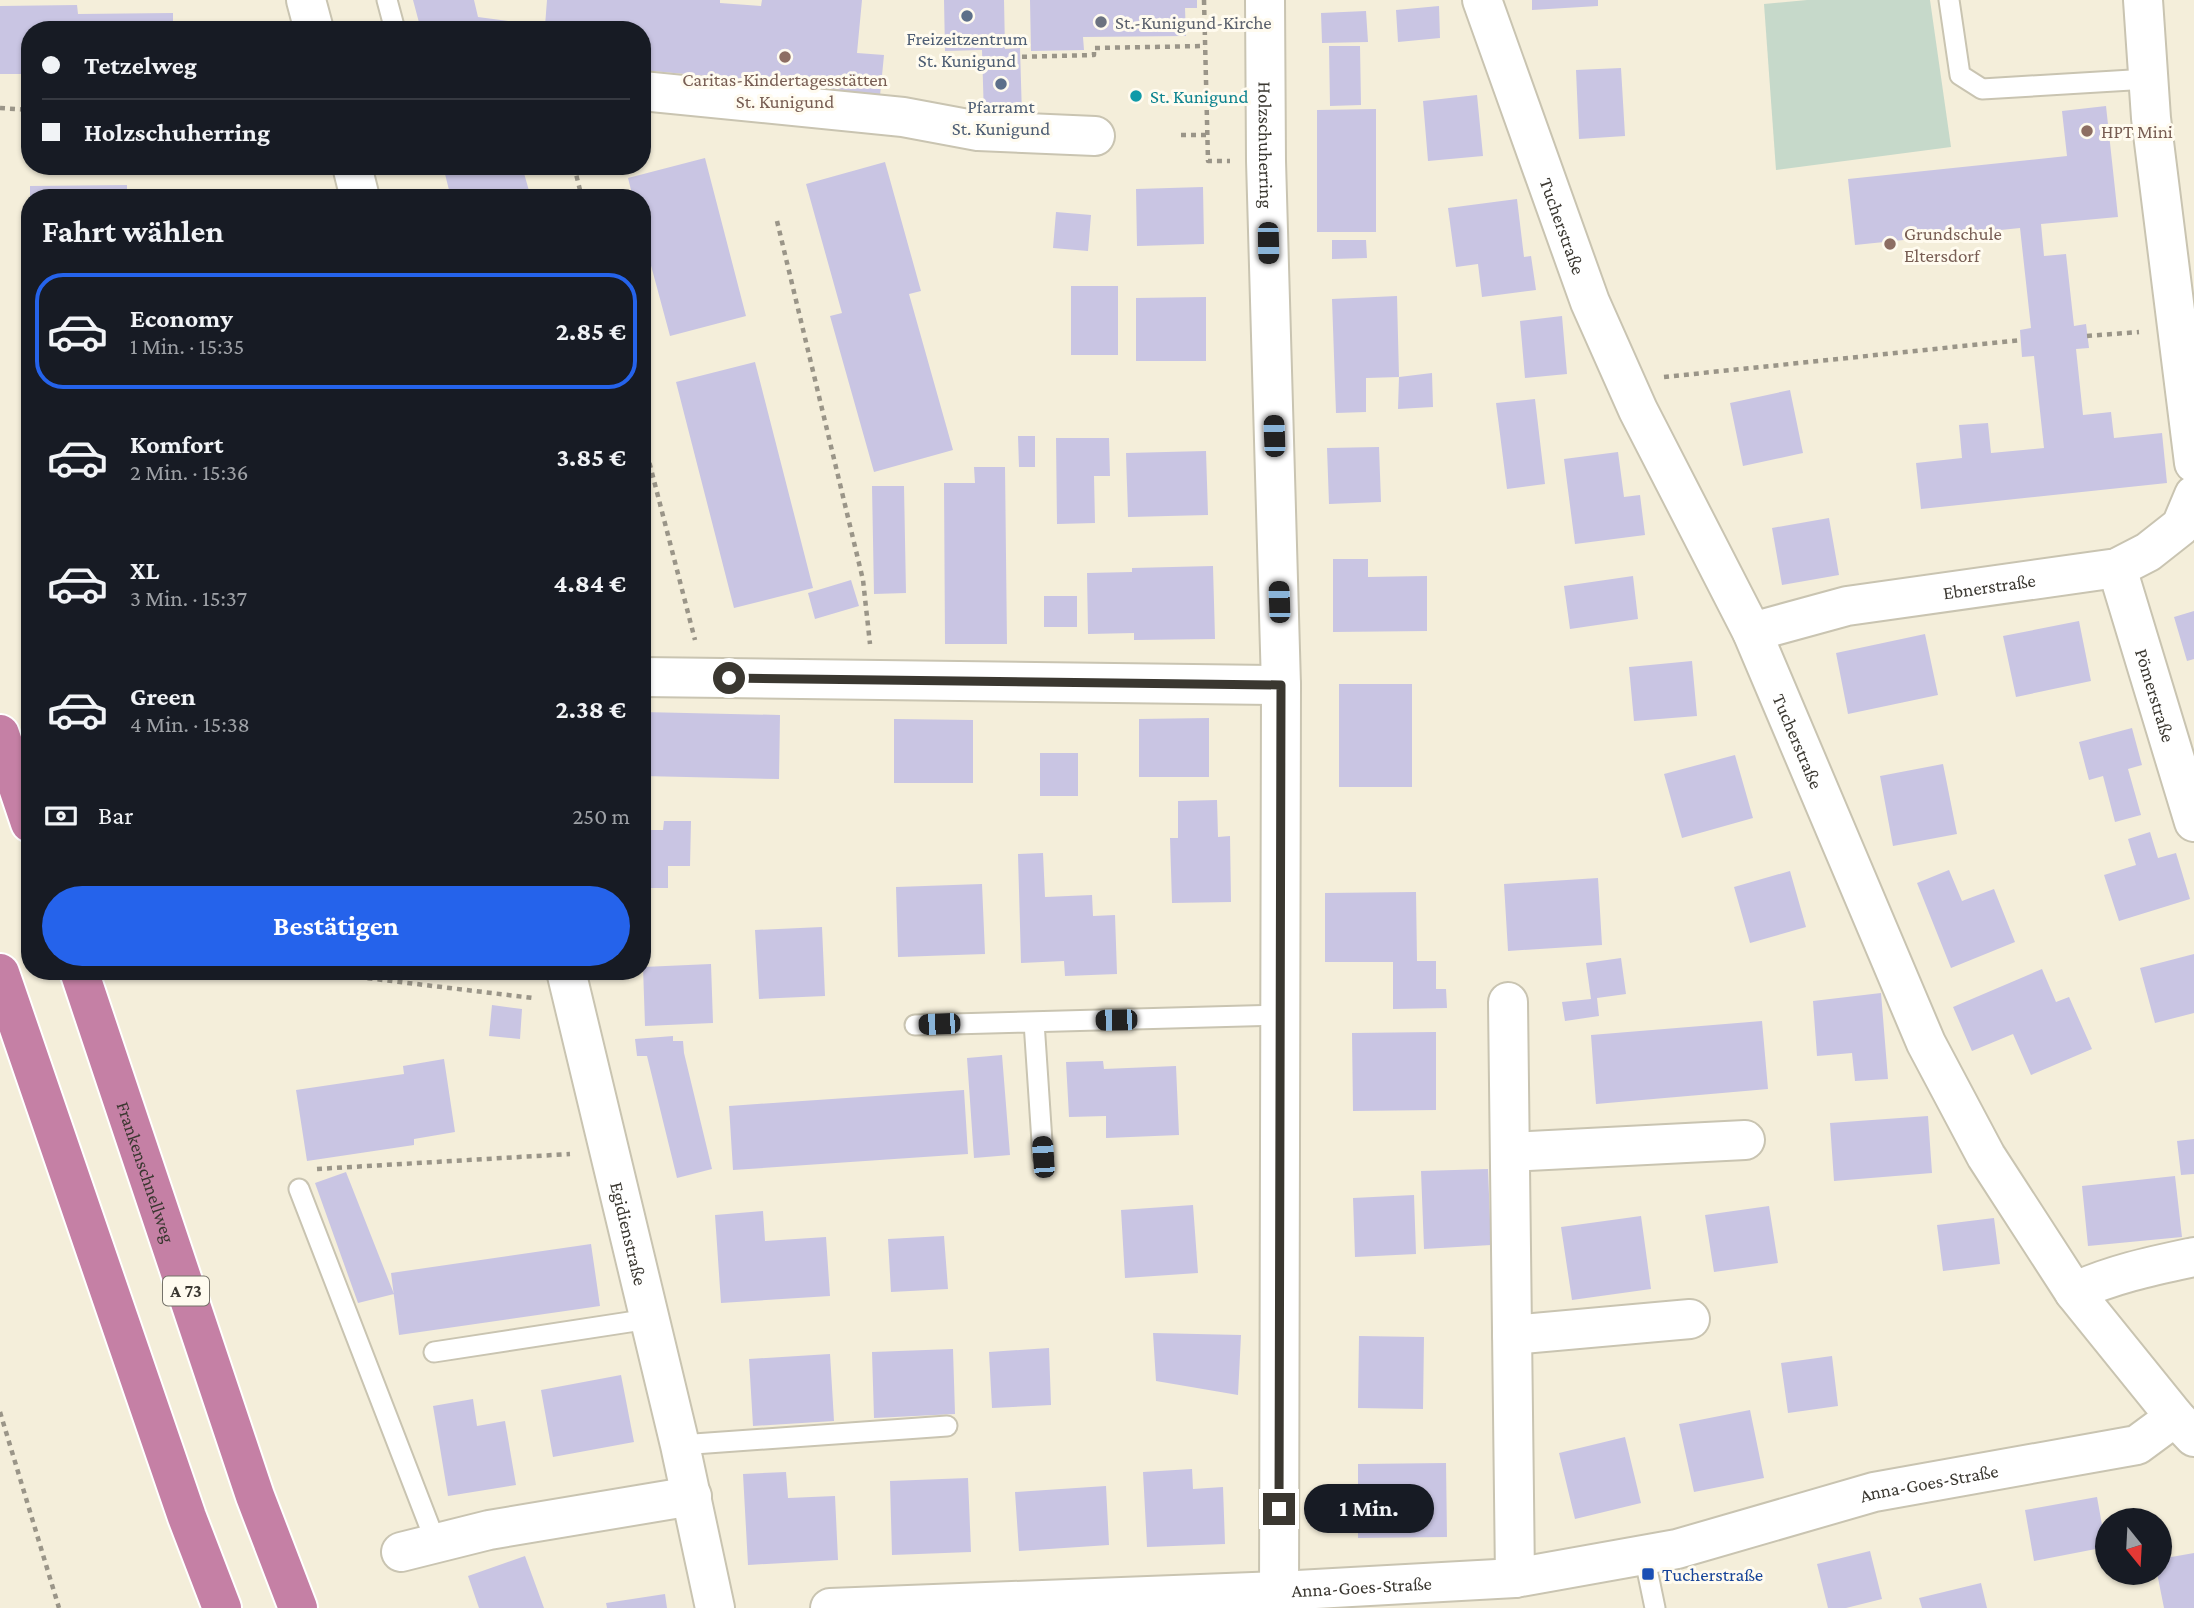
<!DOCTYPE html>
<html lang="de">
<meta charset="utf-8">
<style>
:root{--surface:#171b24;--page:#20242c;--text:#f1f3f6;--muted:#9ea1a6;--line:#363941;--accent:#2563eb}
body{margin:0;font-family:"Crimson Pro",serif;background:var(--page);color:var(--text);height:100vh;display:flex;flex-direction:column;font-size:26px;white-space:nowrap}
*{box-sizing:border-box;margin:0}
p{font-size:23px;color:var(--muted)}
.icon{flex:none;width:38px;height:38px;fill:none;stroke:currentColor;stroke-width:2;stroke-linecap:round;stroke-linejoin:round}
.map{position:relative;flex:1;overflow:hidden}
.details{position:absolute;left:21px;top:189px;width:630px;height:791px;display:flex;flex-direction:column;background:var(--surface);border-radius:28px;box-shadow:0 2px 5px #0004}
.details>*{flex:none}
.top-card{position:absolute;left:21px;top:21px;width:630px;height:154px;border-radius:28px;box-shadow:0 2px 5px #0004;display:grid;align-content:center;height:154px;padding:0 21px;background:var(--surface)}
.needle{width:46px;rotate:162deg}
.tools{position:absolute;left:2095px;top:1508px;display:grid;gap:14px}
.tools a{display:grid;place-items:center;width:77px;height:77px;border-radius:50%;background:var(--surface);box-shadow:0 2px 5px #0004;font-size:35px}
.end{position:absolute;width:32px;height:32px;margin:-16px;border:9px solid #3a3730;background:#fff;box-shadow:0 0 0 4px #fff}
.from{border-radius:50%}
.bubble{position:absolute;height:49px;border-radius:24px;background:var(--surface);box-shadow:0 2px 5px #0004;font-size:23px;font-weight:700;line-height:49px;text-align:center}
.car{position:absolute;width:21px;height:42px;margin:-21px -10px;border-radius:9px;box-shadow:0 0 5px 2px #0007;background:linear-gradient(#222 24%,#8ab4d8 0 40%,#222 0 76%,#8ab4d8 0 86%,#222 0)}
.top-card b{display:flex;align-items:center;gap:24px;height:66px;font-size:26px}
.top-card b+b{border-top:2px solid var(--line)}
.top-card i{width:18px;height:18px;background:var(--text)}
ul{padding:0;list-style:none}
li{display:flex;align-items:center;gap:21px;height:116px;margin:0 14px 10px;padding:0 7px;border:4px solid transparent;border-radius:28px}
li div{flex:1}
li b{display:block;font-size:26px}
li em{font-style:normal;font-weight:700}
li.selected{border-color:var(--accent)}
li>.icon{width:63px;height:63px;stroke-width:1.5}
h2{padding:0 21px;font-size:32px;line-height:84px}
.pay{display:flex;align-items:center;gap:18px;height:77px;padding:0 21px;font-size:26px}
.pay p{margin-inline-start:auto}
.action{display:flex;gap:14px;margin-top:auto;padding:14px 21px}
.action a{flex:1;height:80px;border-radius:42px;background:var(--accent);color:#fff;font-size:28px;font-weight:700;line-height:80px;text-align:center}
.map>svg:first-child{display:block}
.green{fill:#c6d9ca}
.building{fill:#c9c5e3}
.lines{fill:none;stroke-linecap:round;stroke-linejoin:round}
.lane-casing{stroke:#c9c4b1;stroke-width:23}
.street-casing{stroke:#c9c4b1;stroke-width:42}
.highway-casing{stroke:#fff;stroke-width:42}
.path{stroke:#9a9588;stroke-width:4.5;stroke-dasharray:5 5;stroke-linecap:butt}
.lane{stroke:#fff;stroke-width:19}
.street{stroke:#fff;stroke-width:38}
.highway{stroke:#c580a5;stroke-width:38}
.route{stroke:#3a3730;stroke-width:9}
.service-dot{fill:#5c6f8a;stroke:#fffbef;stroke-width:2.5}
.worship-dot{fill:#6b7280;stroke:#fffbef;stroke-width:2.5}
.education-dot{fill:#8d6e63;stroke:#fffbef;stroke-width:2.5}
.culture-dot{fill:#0f9aa8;stroke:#fffbef;stroke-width:2.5}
.transit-dot{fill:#1a4fb4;stroke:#fffbef;stroke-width:2.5}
.labels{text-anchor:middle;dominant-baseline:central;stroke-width:6;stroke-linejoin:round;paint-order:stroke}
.shield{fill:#fffbef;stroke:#757269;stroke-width:2}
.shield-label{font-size:18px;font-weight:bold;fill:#3a3730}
.worship-label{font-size:19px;fill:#5b616d;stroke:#fffbef;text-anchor:start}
.service-label{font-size:19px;fill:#4e5e75;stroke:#fffbef}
.education-label{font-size:19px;fill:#785e54;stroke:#fffbef;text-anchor:start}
.culture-label{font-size:19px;fill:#0d838f;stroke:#fffbef;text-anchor:start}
.street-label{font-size:19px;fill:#3a3730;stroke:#fffbef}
.transit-label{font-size:19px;fill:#164399;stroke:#fffbef;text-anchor:start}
</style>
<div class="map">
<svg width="2194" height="1608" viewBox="0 0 2194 1608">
<rect width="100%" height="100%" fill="#f4eeda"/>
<!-- green -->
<path class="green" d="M1807 0H1930L1951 147 1776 170 1764 4Z"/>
<!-- building -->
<path class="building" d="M413 0H474L478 17 545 26 547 0H720V3L761 6 762 0H862L857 53 884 55 879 106 799 98 800 85 642 70V30H421Z
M944 0H1004L1005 49 1020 48 1022 116 984 117 982 50 945 51Z
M1030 0H1197V8H1185L1186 36 1083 37 1084 50 1031 51Z
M1532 0H1598V6L1532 10Z
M77 5 78 14 173 13V23L271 22V30H30V74H0V6Z
M1439 6 1440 38 1398 42 1396 10Z
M1366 11 1368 42 1322 43 1321 13Z
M1329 46H1360L1361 105 1330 106Z
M1621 68 1625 136 1579 139 1576 70Z
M1477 95 1483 156 1428 161 1423 101Z
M2106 106 2118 217 2041 224 2044 256 2066 254 2074 326 2086 324 2089 348 2076 349 2083 415 2111 412 2114 438 2162 433 2167 483 1921 509 1916 463 1962 458 1959 425 1988 423 1991 453 2044 448 2034 356 2022 357 2020 330 2031 328 2020 228 1855 245 1848 179 2067 156 2062 111Z
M1376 109V232H1317V110Z
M705 158 746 316 670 336 642 232V198H633L628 178Z
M885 162 921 291 909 294 953 450 874 472 830 316 842 313 806 184Z
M443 166H522L531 198H451Z
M127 185V194L223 193V198H30V186Z
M1203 187 1204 244 1137 246 1136 189Z
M1517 199 1524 257 1531 256 1536 290 1482 297 1478 264 1456 267 1448 208Z
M1056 212 1091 215 1088 251 1053 248Z
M1332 240H1366L1367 258 1332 259Z
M1071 286H1118V355H1071Z
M1397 296 1399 377 1366 378V412L1336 413 1332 299Z
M1206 297V361H1136V298Z
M1562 316 1567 374 1525 378 1520 321Z
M755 362 813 588 734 608 676 382Z
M1432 373 1433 407 1398 409 1399 377Z
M1790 390 1803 453 1743 466 1730 403Z
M1535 399 1545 484 1507 489 1496 403Z
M1018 436H1035V467H1019Z
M1056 438H1109L1110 476H1094L1095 523 1057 524Z
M1379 447 1381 502 1329 504 1327 448Z
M1206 451 1208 515 1128 517 1126 453Z
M1618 452 1624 497 1640 495 1645 535 1575 544 1564 459Z
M974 467H1005L1007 644H945L944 483H975Z
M872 486H904L906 593 874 594Z
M1829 518 1839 575 1782 585 1772 528Z
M1333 559H1368V577L1427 576V631L1333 632Z
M1213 566 1215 639 1134 640V633L1088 634 1087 573 1132 572V568Z
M1633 576 1638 619 1570 629 1564 586Z
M851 580 859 606 815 619 808 593Z
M1044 596H1077V627H1044Z
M2194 611V659L2187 661 2174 617Z
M2079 621 2091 681 2016 697 2003 636Z
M1925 634 1938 695 1848 714 1836 653Z
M1692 661 1697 716 1634 721 1629 667Z
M1339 684H1412V787H1339Z
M642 712 780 715 779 779 642 776Z
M1209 718V777H1139V719Z
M894 719 973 720V783H894Z
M2132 728 2142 765 2128 769 2141 815 2115 822 2103 776 2089 780 2079 742Z
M1040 753H1078V796H1040Z
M1735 755 1753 818 1682 838 1664 774Z
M1943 764 1957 834 1893 846 1880 776Z
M1217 800 1218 837 1230 836 1231 902 1172 903 1170 838H1178V801Z
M664 821H691L690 866H668V888H642V830H663Z
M2150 832 2158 858 2176 853 2190 899 2119 921 2104 875 2136 865 2128 839Z
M1043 853 1045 897 1092 895 1093 916 1115 915 1117 974 1065 976 1064 961 1021 963 1018 854Z
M1949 870 1962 901 1994 889 2015 942 1951 968 1917 883Z
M1790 871 1806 927 1750 943 1734 887Z
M1598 878 1602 945 1508 951 1504 884Z
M982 884 985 954 898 957 896 887Z
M1416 892 1417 961H1436V989H1446L1447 1008 1393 1009V962H1325V893Z
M642 917H650V937H642Z
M822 927 825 996 759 999 755 930Z
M2194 954V1013L2155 1023 2140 968Z
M1621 958 1626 994 1597 998 1599 1016 1565 1021 1562 1002 1591 999 1586 963Z
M711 964 713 1023 645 1026 643 967Z
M2042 969 2056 1002 2069 997 2092 1049 2031 1075 2013 1034 1972 1051 1953 1007Z
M1881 993 1888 1079 1855 1081 1852 1053 1817 1056 1813 1001Z
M492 1005 522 1009 520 1039 489 1036Z
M1762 1021 1768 1089 1596 1104 1591 1035Z
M1436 1032V1110L1353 1111 1352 1033Z
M673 1036V1041H683L684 1053 712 1169 677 1178 647 1056H637L635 1039Z
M1002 1055 1010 1155 974 1158 967 1058Z
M444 1059 455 1132 414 1139V1145L307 1161 296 1090 404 1074 403 1066Z
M1103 1061 1104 1069 1176 1066 1179 1135 1106 1138V1116L1069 1117 1066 1062Z
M964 1090 968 1154 733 1170 729 1106Z
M1928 1116 1932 1173 1834 1181 1830 1123Z
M2194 1139V1174L2181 1175 2177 1141Z
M1488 1169 1491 1245 1424 1249 1421 1171Z
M346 1172 394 1294 358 1303 315 1183Z
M2175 1176 2182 1237 2088 1246 2082 1186Z
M1414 1195 1416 1254 1355 1257 1353 1198Z
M1193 1205 1198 1273 1125 1278 1121 1210Z
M1769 1206 1778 1263 1714 1272 1705 1215Z
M763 1211 765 1241 826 1237 830 1296 721 1303 715 1215Z
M1641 1216 1651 1289 1572 1300 1561 1227Z
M1994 1218 2000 1264 1943 1271 1937 1225Z
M944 1236 948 1289 891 1292 888 1239Z
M591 1244 600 1306 399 1335 391 1273Z
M1153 1333 1241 1335 1238 1395 1156 1381Z
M1359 1336 1424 1337 1423 1409 1358 1408Z
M1049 1348 1051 1405 992 1408 989 1352Z
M953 1349 955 1414 874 1418 872 1352Z
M830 1354 834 1421 753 1426 749 1359Z
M1832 1356 1838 1406 1788 1413 1781 1363Z
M621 1375 634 1442 553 1457 541 1390Z
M473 1399 477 1426 505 1421 516 1485 448 1496 433 1406Z
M1750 1410 1764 1478 1694 1492 1679 1424Z
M1625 1437 1641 1503 1575 1519 1559 1453Z
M1446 1463 1447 1537 1358 1538V1464Z
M1192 1469 1193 1489 1223 1487 1225 1544 1147 1547 1143 1472Z
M786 1472 788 1498 835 1496 838 1560 748 1565 743 1474Z
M968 1478 971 1552 892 1555 890 1481Z
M1106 1486 1109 1545 1019 1551 1015 1492Z
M2097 1497 2106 1547 2034 1561 2025 1510Z
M1870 1551 1882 1599 1846 1608H1828L1817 1564Z
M2194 1553V1608H2164L2157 1573H2160V1559Z
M525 1556 544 1608H479L468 1576Z
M1981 1583 1987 1608H1922L1919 1598Z
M665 1594 667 1608H607L606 1603Z"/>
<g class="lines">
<defs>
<path id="lane" d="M387 0 395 30
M1949 0 1960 75 1982 89 2148 79
M1034 1022 1043 1157
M915 1025 1280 1015
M299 1189 436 1543
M434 1352 649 1319
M680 1445 947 1426
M1644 1555 1655 1608"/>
<g id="street">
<path d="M306 0 314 30"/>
<path id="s1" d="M1265 0 1266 161 1281 685 1279 1608"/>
<path id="s2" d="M1482 0 1590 302 1638 410 1752 632 1926 1043 1986 1156 2074 1292 2175 1417 2194 1437"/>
<path d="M2143 0 2151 118 2194 463"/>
<path d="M642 91 903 117 978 131 1095 136"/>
<path d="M352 166 360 198"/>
<path id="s3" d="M2117 568 2194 822"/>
<path id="s4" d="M1752 632 1847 606 2117 568 2148 552 2181 526 2194 495"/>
<path d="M642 677 1281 685"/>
<path id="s5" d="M566 971 680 1445 715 1608"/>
<path d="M1508 1002 1515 1578"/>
<path d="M1510 1152 1745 1140"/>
<path d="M2074 1292C2113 1274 2152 1266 2194 1257"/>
<path d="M1512 1335 1690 1319"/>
<path d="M401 1552 489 1530 692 1496"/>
<path id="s6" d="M830 1608 1279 1591 1515 1578 1677 1549 1874 1492 2137 1445 2175 1417"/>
</g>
<g id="highway">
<path d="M0 734 30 823"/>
<path id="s7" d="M79 971 255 1496 298 1608"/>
<path d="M0 973 187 1517 222 1608"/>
</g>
</defs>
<!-- lane casing -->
<use href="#lane" class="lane-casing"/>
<!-- street casing -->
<use href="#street" class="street-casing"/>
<!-- highway casing -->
<use href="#highway" class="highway-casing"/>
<!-- path -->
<path class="path" d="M1204 0 1208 161H1230
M1012 57 1094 55V48L1205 46
M0 108 30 110
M1181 135H1206
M574 166 582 198
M777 221 863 580 870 644
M27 286H30
M2087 336 2139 332
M1664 377 2021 340
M642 434 695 640
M308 971 533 998
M317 1169 570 1154
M0 1412 59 1608"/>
<!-- lane -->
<use href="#lane" class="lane"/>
<!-- street -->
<use href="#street" class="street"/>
<!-- highway -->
<use href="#highway" class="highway"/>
</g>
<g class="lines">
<!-- route -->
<path class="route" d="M729 678 1281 685 1279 1509"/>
</g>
<!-- markers -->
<g class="service-dot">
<circle cx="967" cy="16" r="7"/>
<circle cx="1001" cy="84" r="7"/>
</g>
<circle class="worship-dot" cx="1101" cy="22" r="7"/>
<g class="education-dot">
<circle cx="785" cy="57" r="7"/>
<circle cx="2087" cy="131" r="7"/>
<circle cx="1890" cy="244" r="7"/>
</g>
<circle class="culture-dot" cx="1136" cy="96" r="7"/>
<rect class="transit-dot" x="1641" y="1567" width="14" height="14" rx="3.5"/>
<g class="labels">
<!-- shield labels -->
<rect class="shield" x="163" y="1276.5" width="46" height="29" rx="5"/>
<g class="shield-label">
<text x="186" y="1291">A 73</text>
</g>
<!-- worship labels -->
<g class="worship-label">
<text x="1115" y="22">St.-Kunigund-Kirche</text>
</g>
<!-- service labels -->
<g class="service-label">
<text x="967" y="38">Freizeitzentrum<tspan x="967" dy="22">St. Kunigund</tspan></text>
<text x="1001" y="106">Pfarramt<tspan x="1001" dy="22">St. Kunigund</tspan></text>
</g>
<!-- education labels -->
<g class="education-label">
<text x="785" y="79" text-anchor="middle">Caritas-Kindertagesstätten<tspan x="785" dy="22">St. Kunigund</tspan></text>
<text x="2101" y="131">HPT Mini</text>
<text x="1904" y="233">Grundschule<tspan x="1904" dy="22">Eltersdorf</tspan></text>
</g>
<!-- culture labels -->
<g class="culture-label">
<text x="1150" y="96">St. Kunigund</text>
</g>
<!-- street labels -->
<g class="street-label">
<text stroke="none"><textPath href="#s1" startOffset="145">Holzschuherring</textPath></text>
<text stroke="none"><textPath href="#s2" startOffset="240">Tucherstraße</textPath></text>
<text stroke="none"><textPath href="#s4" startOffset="242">Ebnerstraße</textPath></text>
<text stroke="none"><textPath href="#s3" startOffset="133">Pömerstraße</textPath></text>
<text stroke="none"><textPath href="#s2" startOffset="807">Tucherstraße</textPath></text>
<text stroke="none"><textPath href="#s7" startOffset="212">Frankenschnellweg</textPath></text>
<text stroke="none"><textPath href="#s5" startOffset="270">Egidienstraße</textPath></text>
<text stroke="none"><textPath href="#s6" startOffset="1111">Anna-Goes-Straße</textPath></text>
<text stroke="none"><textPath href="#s6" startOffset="532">Anna-Goes-Straße</textPath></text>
</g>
<!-- transit labels -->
<g class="transit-label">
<text x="1662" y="1574">Tucherstraße</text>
</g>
</g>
</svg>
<div class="tools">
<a><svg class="needle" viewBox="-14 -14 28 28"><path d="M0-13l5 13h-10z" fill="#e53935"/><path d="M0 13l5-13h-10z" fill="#9ea1a6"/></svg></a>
</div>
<i class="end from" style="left:729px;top:678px"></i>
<i class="end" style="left:1279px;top:1509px"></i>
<div class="bubble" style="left:1304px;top:1484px;width:130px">1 Min.</div>
<i class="car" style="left:1268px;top:243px;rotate:179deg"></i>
<i class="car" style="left:1274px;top:436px;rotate:358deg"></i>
<i class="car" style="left:1279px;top:602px;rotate:358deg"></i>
<i class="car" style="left:1116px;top:1020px;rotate:269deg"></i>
<i class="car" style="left:939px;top:1024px;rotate:268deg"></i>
<i class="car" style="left:1043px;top:1157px;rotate:356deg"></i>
<div class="top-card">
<b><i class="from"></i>Tetzelweg</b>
<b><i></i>Holzschuherring</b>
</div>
<section class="details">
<h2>Fahrt wählen</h2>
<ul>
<li class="selected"><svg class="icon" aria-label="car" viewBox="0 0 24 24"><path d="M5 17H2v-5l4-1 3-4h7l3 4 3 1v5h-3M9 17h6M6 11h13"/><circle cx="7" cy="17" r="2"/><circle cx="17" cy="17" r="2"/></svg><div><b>Economy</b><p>1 Min. · 15:35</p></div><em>2.85 €</em></li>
<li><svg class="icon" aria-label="car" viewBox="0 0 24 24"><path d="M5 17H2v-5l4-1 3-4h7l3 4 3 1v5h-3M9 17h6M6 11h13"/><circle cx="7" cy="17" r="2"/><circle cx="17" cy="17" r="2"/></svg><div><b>Komfort</b><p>2 Min. · 15:36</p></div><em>3.85 €</em></li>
<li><svg class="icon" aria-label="car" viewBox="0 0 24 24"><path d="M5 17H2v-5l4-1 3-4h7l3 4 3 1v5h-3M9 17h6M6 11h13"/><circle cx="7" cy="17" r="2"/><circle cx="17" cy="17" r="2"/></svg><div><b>XL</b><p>3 Min. · 15:37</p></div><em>4.84 €</em></li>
<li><svg class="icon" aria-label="car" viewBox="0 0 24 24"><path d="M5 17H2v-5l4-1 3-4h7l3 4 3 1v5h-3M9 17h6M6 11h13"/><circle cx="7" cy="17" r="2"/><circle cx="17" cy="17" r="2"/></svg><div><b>Green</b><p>4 Min. · 15:38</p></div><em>2.38 €</em></li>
</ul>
<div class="pay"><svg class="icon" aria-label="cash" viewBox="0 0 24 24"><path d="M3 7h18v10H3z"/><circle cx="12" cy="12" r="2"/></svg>Bar<p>250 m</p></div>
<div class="action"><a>Bestätigen</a></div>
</section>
</div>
